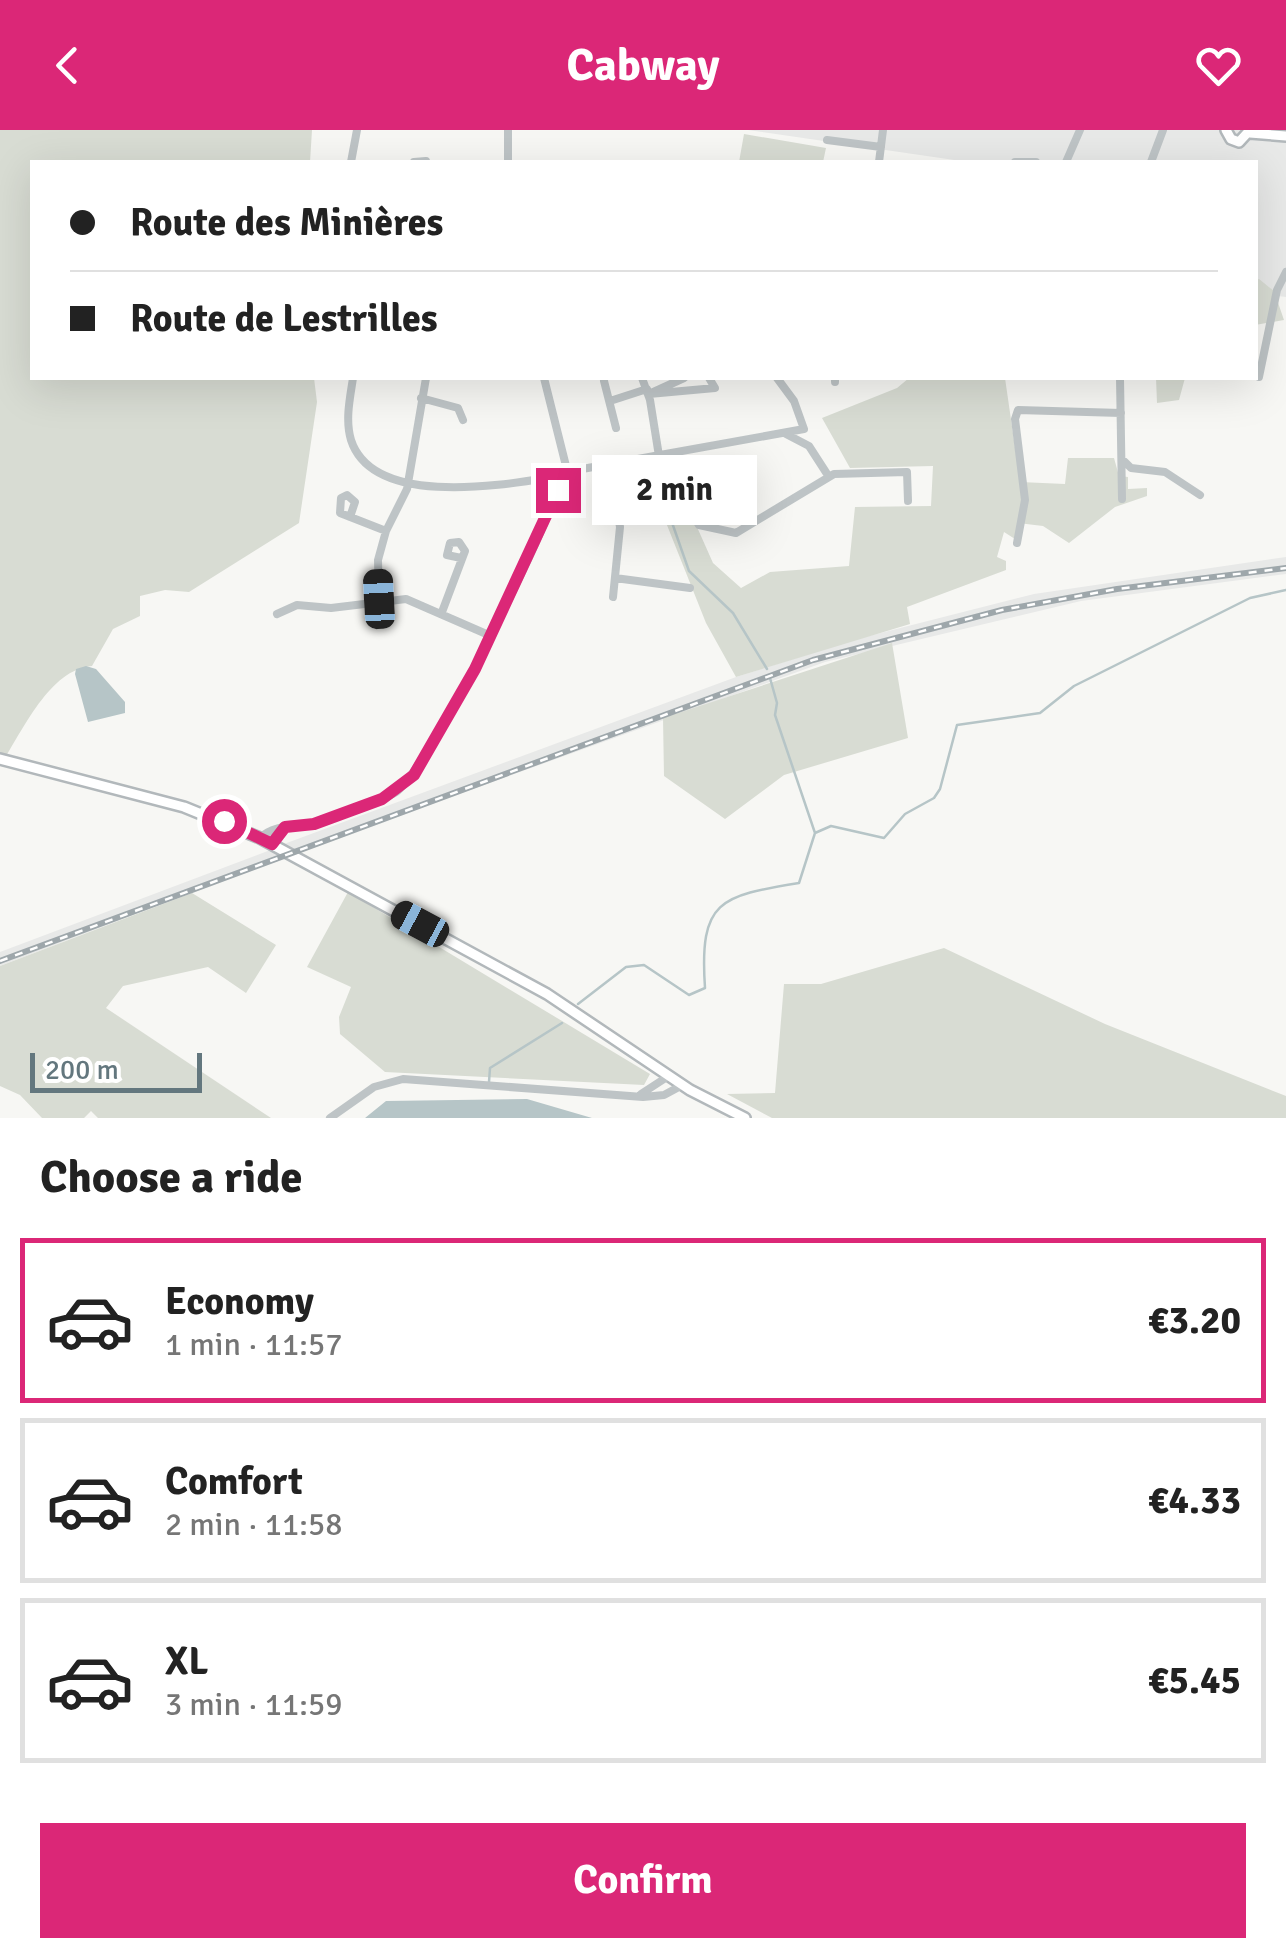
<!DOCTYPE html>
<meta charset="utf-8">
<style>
:root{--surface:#fff;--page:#f6f6f6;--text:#222;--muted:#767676;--line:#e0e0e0;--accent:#db2777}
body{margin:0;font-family:Signika,sans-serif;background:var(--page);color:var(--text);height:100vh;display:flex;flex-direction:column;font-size:38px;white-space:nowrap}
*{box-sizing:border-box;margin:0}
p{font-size:32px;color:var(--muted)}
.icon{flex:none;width:55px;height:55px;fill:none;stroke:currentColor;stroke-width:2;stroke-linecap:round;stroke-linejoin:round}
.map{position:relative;height:988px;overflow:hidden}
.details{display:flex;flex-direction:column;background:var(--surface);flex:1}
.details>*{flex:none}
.top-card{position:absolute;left:30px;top:30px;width:1228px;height:220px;border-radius:0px;box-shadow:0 10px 40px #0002;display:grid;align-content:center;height:220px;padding:0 40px;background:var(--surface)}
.scale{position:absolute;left:30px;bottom:25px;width:172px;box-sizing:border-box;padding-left:10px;border:5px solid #63777e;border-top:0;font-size:28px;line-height:35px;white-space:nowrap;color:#63777e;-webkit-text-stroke:8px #fff;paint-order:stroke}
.end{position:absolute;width:45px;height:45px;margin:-22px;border:12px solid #db2777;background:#fff;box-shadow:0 0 0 5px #fff}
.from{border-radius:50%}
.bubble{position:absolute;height:70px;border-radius:0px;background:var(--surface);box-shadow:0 10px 40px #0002;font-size:32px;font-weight:700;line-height:70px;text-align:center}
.car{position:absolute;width:30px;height:60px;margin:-30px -15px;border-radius:12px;box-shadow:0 0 8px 2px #0007;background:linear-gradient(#222 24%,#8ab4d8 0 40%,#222 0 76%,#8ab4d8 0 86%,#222 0)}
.top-card b{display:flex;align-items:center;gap:35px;height:95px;font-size:38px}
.top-card b+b{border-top:2px solid var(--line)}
.top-card i{width:25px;height:25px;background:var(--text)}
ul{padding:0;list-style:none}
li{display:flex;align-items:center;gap:30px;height:165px;margin:0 20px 15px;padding:0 20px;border:5px solid var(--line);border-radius:0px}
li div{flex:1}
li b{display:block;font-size:38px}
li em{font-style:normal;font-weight:700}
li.on{border-color:var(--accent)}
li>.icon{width:90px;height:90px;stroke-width:1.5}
h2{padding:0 40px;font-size:45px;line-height:120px}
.primary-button{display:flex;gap:20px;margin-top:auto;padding:20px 40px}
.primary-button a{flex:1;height:115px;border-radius:0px;background:var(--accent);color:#fff;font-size:40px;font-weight:700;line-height:115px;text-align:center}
header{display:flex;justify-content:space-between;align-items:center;height:130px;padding:0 40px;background:var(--accent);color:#fff;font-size:45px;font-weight:700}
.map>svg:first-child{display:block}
.built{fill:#e8e9e8}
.green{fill:#d8dcd3}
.water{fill:#b6c5c7}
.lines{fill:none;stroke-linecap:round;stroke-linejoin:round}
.stream{stroke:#b6c5c7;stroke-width:2.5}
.major-casing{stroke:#b2b8bb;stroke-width:14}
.minor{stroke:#bec4c6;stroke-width:8}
.major{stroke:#fff;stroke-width:9}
.rail-casing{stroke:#9ea7ab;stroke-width:6}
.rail{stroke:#fff;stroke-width:2.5;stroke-dasharray:8;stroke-linecap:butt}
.route{stroke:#db2777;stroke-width:12}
</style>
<header><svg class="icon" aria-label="back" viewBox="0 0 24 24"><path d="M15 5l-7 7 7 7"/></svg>Cabway<svg class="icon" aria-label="heart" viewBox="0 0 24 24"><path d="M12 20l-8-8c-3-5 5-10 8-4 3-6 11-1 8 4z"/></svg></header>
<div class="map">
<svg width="1286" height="988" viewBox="0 0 1286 988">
<rect width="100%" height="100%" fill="#f7f7f4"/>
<!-- built -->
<path class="built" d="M748 0H1286V167L1255 163V32H968Z
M1286 427V444L1081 471 825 532 298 722 284 714 736 547 857 509 1034 464Z
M273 719 287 726 0 836V822Z"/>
<!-- green -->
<path class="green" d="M0 0H312L310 32H32V248H314L317 272 299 393 189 462 165 460 140 466V486L113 499 92 536C49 539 21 604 0 636Z
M744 4 826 18 823 32H739Z
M1259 149 1274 161 1284 190 1255 195V150Z
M909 248H1005L1020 352 1065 354 1068 328H1114L1119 346 1128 347V359L1147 358V366L1115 377 1069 413 1043 396 1018 393 1015 409 1004 402 997 427 1006 431V440L907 477 910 494 736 547 706 493 657 370 681 361 713 433 741 458 770 442 849 436 855 377 931 376 933 336 850 338 822 288 897 258Z
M1156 248H1185L1179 270 1157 273Z
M892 513 908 608 784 645 725 689 664 646 663 588Z
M348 762 650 944 644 955 385 942 340 904 339 887 351 857 307 837Z
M192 763 276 815 246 863 208 837 123 856 106 878 271 988H98L91 981 84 988H42L20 965 0 956V836Z
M944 818 1105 894 1286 966V988H772L727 964 775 963 784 854H821Z"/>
<!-- water -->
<path class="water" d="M86 536 96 539 125 572V583L88 592 75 544 76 539Z
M527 969 592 988H365L386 971Z"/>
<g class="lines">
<!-- stream -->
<path class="stream" d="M656 363 669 384 689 441 733 483 767 539
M770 548 777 573 775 585 815 703
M578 874 626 837 644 835 689 865 705 858C699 770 720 766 799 753L815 703 831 696 884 708 905 684 934 668 940 659 957 595 1040 583 1074 556 1250 468 1286 460
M489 952 490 938 562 893"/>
<defs>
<path id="major" d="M1226 0 1231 9 1239 12 1250 0
M1250 3 1286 6
M0 629 184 677 260 708 547 864 690 960 745 988"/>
</defs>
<!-- major casing -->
<use href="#major" class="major-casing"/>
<!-- minor -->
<path class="minor" d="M827 10 881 17
M351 32 357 0
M414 32 426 31
M508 32V0
M879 32 883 0
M1015 32H1036
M1066 32 1080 0
M1151 32 1163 0
M1259 247 1277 160 1286 142
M353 248C350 268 345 290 351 310 373 378 503 355 554 347
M544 248 566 336
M642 248 650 270 659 326
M684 248 649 264 715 258 709 248
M1120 248 1122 369
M604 251 616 298
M835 252V248
M421 268 458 278 463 290
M610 271 647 259
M786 304 809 316 829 347
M675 323 685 373 699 395 736 403 834 344 907 342 908 371
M1125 332 1131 338 1165 342 1200 365
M610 335 620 397 613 467
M555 344a7 7 0 1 1 14 0a7 7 0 1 1-14 0Z
M571 341 804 299 794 271 777 248
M350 387 355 372 347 365 341 368 340 383 386 401
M1017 413 1025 370 1015 289 1018 280 1121 283
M615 448 690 458
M379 469 378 430 386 401 407 359 426 248
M442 482 465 421 459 412 450 413 447 425 461 428
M277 484 297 475 331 478 406 469 491 506
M260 708C276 693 297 698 317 692 343 685 373 676 396 662 424 645 553 390 559 353
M641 964 664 949
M330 988 374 957 403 949 643 967 664 965 677 958"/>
<!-- major -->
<use href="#major" class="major"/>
<defs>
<path id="rail" d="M0 831 813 530 1002 480 1117 459 1286 438"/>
</defs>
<!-- rail casing -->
<use href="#rail" class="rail-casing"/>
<!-- rail -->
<use href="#rail" class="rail"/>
</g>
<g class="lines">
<!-- route -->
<path class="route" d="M224 691 272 714 285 697 314 694 382 669 414 645 475 539 558 360"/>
</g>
</svg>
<div class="scale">200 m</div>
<i class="end from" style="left:224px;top:691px"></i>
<i class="end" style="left:558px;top:360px"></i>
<div class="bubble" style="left:592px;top:325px;width:165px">2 min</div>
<i class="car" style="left:379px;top:469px;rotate:357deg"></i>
<i class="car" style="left:420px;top:794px;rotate:298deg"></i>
<div class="top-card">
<b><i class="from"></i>Route des Minières</b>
<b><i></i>Route de Lestrilles</b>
</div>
</div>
<section class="details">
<h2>Choose a ride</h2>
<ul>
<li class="on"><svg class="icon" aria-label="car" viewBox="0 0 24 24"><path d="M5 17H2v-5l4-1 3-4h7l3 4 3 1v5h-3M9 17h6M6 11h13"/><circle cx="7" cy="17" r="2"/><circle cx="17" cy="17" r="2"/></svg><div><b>Economy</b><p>1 min · 11:57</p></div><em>€3.20</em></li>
<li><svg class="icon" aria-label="car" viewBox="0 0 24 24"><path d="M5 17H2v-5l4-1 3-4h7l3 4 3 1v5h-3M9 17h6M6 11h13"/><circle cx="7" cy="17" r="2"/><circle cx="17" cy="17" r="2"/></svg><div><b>Comfort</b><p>2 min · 11:58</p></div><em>€4.33</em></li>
<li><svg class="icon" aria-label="car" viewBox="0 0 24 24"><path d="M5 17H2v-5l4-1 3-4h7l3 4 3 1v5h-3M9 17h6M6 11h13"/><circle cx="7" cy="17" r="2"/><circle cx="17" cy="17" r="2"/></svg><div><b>XL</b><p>3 min · 11:59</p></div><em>€5.45</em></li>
</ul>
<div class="primary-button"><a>Confirm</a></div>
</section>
